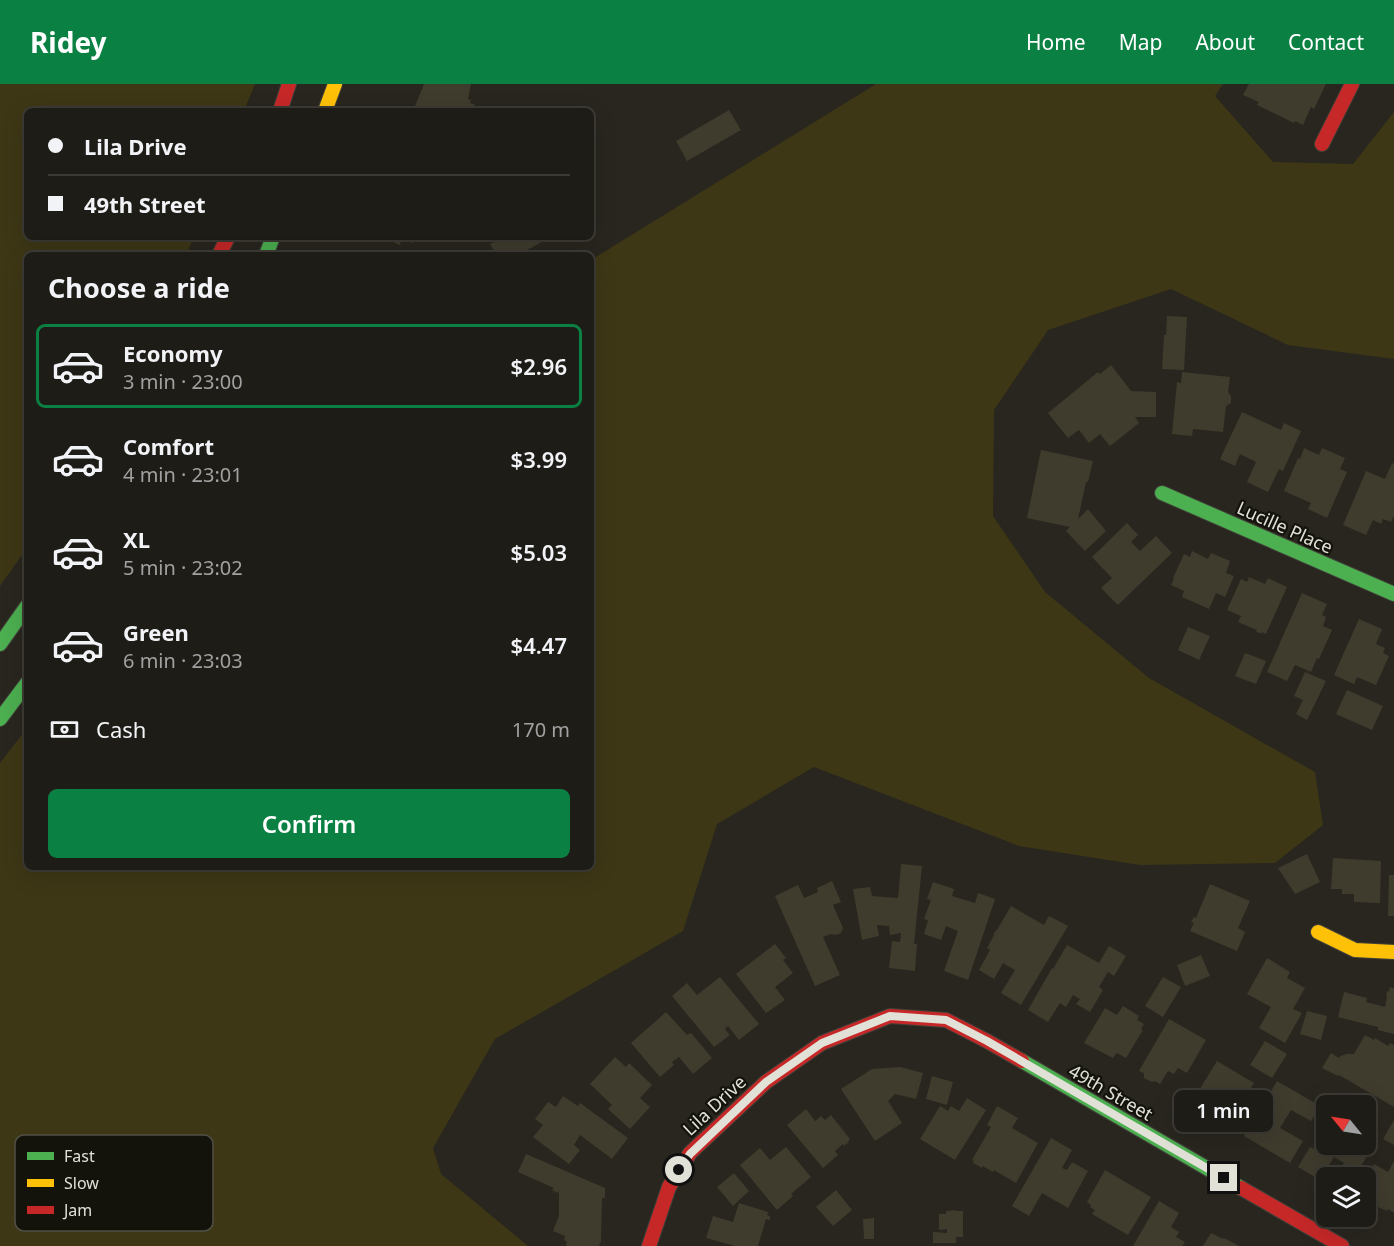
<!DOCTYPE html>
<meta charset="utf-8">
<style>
:root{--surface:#1e1c16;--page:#26251f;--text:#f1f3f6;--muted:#a1a1a1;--line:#3c3a35;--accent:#0b8043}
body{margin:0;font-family:"Noto Sans",sans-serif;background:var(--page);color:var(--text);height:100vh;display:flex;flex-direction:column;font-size:22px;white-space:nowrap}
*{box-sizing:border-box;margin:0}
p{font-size:20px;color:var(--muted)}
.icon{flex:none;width:33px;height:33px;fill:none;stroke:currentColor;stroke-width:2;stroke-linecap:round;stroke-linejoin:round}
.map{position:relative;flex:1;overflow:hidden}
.details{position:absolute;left:24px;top:168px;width:570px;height:618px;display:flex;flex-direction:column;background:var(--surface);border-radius:9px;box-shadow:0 6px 24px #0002,0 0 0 2px var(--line)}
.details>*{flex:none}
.guide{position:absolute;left:24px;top:24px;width:570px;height:132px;border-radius:9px;box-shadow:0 6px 24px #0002,0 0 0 2px var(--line);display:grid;align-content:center;height:132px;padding:0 24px;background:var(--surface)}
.needle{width:39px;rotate:300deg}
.tools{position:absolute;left:1316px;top:1011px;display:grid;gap:12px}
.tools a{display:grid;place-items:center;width:60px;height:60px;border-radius:9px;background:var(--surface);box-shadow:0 6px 24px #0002,0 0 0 2px var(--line);font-size:30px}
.end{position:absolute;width:27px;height:27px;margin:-14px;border:8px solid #e2e1d7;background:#111;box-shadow:0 0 0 3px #111}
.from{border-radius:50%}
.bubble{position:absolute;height:42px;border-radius:9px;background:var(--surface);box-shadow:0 6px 24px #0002,0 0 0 2px var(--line);font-size:20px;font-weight:600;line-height:42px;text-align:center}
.guide b{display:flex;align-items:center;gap:21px;height:57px;font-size:22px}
.guide b+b{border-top:2px solid var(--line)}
.guide i{width:15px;height:15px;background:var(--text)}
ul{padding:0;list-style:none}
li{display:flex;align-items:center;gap:18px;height:84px;margin:0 12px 9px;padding:0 12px;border:3px solid transparent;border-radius:9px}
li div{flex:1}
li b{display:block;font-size:22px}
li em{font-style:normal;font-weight:600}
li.selected{border-color:var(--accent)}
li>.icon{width:54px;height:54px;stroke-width:1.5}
h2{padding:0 24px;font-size:27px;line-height:72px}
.pay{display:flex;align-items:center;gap:15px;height:66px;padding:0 24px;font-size:22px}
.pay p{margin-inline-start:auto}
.action{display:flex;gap:12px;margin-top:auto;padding:12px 24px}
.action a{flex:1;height:69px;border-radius:9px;background:var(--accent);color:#fff;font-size:24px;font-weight:600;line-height:69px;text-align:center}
header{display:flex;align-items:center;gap:36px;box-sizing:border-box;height:84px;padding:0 30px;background:var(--accent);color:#fff}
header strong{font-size:28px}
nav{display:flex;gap:33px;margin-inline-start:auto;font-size:21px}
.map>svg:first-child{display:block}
.green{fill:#3d3716}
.building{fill:#3f3c2e}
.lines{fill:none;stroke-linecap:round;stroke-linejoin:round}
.fast-casing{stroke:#42413a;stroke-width:16}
.slow-casing{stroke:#42413a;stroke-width:16}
.jam-casing{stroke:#42413a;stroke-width:16}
.fast{stroke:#4caf50;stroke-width:14}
.slow{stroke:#ffc107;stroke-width:14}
.jam{stroke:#c62828;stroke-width:14}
.route{stroke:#e2e1d7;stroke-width:8}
.labels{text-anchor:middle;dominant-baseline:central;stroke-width:4.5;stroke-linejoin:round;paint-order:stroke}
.street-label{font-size:18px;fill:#e2e1d7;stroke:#13120b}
.key{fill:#13120b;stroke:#515048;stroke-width:1.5}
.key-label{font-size:16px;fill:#e2e1d7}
</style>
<header>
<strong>Ridey</strong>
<nav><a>Home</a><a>Map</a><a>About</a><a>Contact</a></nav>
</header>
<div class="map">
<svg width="1394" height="1162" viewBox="0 0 1394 1162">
<rect width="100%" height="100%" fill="#28261e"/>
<!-- green -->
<path class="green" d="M0 0H255L244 27H27V153H194L186 171H27V464L0 502Z
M876 0H1223L1215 12 1273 78 1353 80 1394 28V275L1288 261 1171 205 1048 246 994 326 993 432 1045 508 1149 594 1315 688 1323 741 1275 779 1140 781 1019 762 814 683 717 740 683 847 495 955 433 1064 441 1090 528 1162H0V679L27 644V783H591V176Z"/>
<!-- building -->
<path class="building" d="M424 0H471L468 15 471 16 470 19 475 21 473 26 468 24 467 27H413Z
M1249 0H1326L1314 25 1311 23 1303 41 1295 37 1294 39 1257 21 1259 18 1243 11Z
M729 26 741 46 687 77 676 57Z
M381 153H414L413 159 401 156 400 161Z
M503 153H551L518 171H496L490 160Z
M1167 232 1187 233 1184 286 1162 285 1164 251H1166Z
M1111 281 1131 307 1156 308V333H1135L1139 339 1110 362 1100 350 1089 359 1079 346 1068 354 1048 329 1098 288 1100 290Z
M1182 288 1230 293 1228 308 1231 312V319L1226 322 1223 348 1193 345 1192 352 1172 350 1177 298 1181 299Z
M1242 328 1281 346 1284 339 1301 347 1283 387 1279 385 1268 408 1247 398 1256 378 1240 370 1235 382 1220 375Z
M1304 364 1319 371 1322 364 1345 374 1340 385 1347 388 1327 434 1308 425 1311 419 1284 407 1298 374 1300 375Z
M1041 366 1093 377 1088 398H1086L1078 435 1088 425 1106 447 1085 467 1066 447 1070 443 1027 434Z
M1392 379 1394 380V432L1391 438 1383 435 1381 440 1373 436 1366 451 1343 441 1366 387 1385 395Z
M1127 439 1138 451 1131 458 1140 467 1156 452 1172 469 1118 521 1101 504 1112 494 1092 473Z
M1192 467 1208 475 1211 469 1230 477 1226 489 1234 492 1225 513 1216 509 1209 525 1182 513 1184 507 1171 501 1174 495 1173 494 1184 470 1190 473Z
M1249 493 1265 500 1268 494 1287 503 1266 550 1262 548 1261 550 1260 549 1256 548 1257 546 1238 538 1241 532 1227 526 1241 495 1247 498Z
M1302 509 1327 520 1322 531 1326 533 1323 542 1332 546 1319 575 1317 574 1311 588 1295 581 1287 597 1267 588Z
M1359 535 1382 545 1376 560 1385 564 1383 569 1389 572 1376 601 1357 593 1354 600 1334 591Z
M1188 543 1210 552 1199 576 1178 566Z
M1245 569 1266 577 1256 600 1235 592Z
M1305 588 1326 597 1307 636 1296 630 1303 616 1294 612Z
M1347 606 1383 622 1372 646 1336 630Z
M1307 770 1320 798 1295 810 1278 784Z
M1333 774 1381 777 1380 819 1354 818V810H1342V805H1331Z
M901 780 922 782 914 860H917L915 887 889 884 892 857 900 858 901 849 890 851 889 842 877 841 879 852 862 856 853 805 870 803 872 812 898 814Z
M1389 791H1394V832H1388Z
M832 797 841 818 833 821 843 844 841 849 836 851 831 850 823 853 840 891 815 902 775 812 798 801 804 814 818 808 817 804Z
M933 798 954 805 952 812 975 819 978 809 995 815 968 896 944 887 958 847 946 842 941 856 924 850 928 836 924 835 931 816 927 815Z
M1210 800 1250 817 1238 844 1245 848 1237 867 1190 847 1194 839 1191 838 1194 833 1196 834Z
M1011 822 1044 841 1049 832 1068 842 1021 921 1001 909 1015 886 1003 879 994 895 979 886 990 866 987 864 994 851H993L996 846H997Z
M775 860 786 874 783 876 793 889 775 903 785 916 766 929 736 890Z
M1067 861 1099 879 1109 862 1126 872 1114 892 1108 888 1099 903 1103 906 1090 928 1076 920 1080 915 1073 911 1066 923 1060 919 1048 938 1028 926 1052 884 1053 885Z
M1201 871 1210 892 1185 902 1177 881Z
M1267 874 1290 888 1287 894 1305 904 1293 925 1302 929 1285 959 1259 944 1271 923 1247 910Z
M720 893 759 940 739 956 728 942 725 945 730 951 714 963 672 912 687 899 697 911Z
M1163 893 1181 903 1163 933 1145 922Z
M1390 903 1394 904V950L1378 946V943L1338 933 1344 908 1367 914 1366 918 1385 923 1387 913 1386 912 1387 907 1389 908Z
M1123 922 1139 932 1137 936 1144 940 1141 945 1143 946 1126 974 1117 969 1113 974 1084 959 1105 924 1117 931Z
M1307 927 1327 932 1321 956 1300 950Z
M666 928 687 951 690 949 692 950 712 974 693 990 679 973 672 978 674 981 660 993 631 959Z
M1169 935 1206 956 1187 989 1178 984 1174 990 1168 987 1160 1000 1155 997 1152 998 1144 994V989L1139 987Z
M1365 951 1374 956 1375 954 1388 962 1390 959 1394 961V1023L1339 991 1338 992 1322 984 1331 969 1339 974 1340 972 1347 970H1354Z
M1265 957 1287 970 1272 994 1250 981Z
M615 973 626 983 629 979 652 1001 640 1014 650 1023 630 1045 608 1025 612 1021 590 1000Z
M1217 977 1254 999 1238 1025 1229 1020 1226 1025 1219 1021 1212 1034 1190 1021Z
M900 983 923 989 916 1015 895 1010 888 1017 902 1039 875 1057 841 1005 872 985Z
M932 992 953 998 947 1021 926 1015Z
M1277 997 1320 1022 1311 1037 1291 1026 1280 1044 1303 1057 1290 1079 1244 1052Z
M563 1012 578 1022 580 1019 628 1054 612 1075 580 1051 574 1061 580 1066 569 1080 533 1053 543 1041 535 1035 548 1018 556 1023Z
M967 1014 986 1026 955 1076 920 1055 940 1022 948 1027 951 1022 959 1027Z
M997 1022 1018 1034 1012 1044 1038 1059 1016 1099 994 1086 993 1088 983 1082 982 1084 973 1079 974 1077 972 1076 991 1043 987 1041Z
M806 1025 815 1037 821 1032 825 1036 831 1031 850 1055 848 1057 849 1058 844 1062 843 1060 835 1067 838 1071 823 1084 787 1041Z
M1394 1036V1061L1383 1055Z
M1365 1043 1379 1051 1356 1091 1353 1089 1351 1090 1346 1087 1345 1084 1342 1082 1344 1079 1334 1073 1320 1096 1298 1083 1310 1063 1314 1065 1326 1045V1060H1365Z
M1051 1054 1072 1066 1062 1084 1067 1086 1072 1078 1088 1087 1068 1124 1042 1109 1029 1132 1012 1122Z
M786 1063 811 1093 791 1110 793 1112 777 1126 740 1081 760 1064 770 1076Z
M526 1070 605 1104V1114H602L601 1157 599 1162H567L566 1161 567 1158 564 1156 565 1152 553 1147 559 1132V1105L558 1109 552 1106 554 1104 518 1088Z
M1394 1077V1129L1388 1125 1387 1127 1378 1123 1376 1127 1365 1122V1096L1374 1080 1388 1088Z
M1105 1086 1151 1113 1128 1151 1092 1130 1095 1126 1090 1123 1091 1121 1087 1118Z
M734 1089 749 1107 733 1122 717 1103Z
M836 1106 852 1126 833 1142 816 1123Z
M1159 1117 1179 1129 1171 1143 1179 1148 1176 1153 1185 1158 1183 1161 1182 1162H1133Z
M739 1119 768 1128 767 1131 770 1132V1136L766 1135 758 1162H735L706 1154 713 1132 733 1138Z
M956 1126V1127H963V1153H956V1159H933V1148L947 1149V1145L939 1146V1130H946V1127Z
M874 1134V1155H864L863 1135Z
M1211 1149 1223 1155 1224 1154 1239 1162H1203Z"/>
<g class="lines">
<defs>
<path id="fast" d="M266 171 273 153
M1162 409 1394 510
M0 560 27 522
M0 635 27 599
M1022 977 1241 1104"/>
<path id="slow" d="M325 27 335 0
M1318 848 1355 866 1394 868"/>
<path id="jam" d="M280 27 289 0
M1322 60 1352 0
M219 171 228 153
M1241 1104 1342 1162
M649 1162 669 1103 690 1069 766 998 822 959 890 932 946 936 987 957 1022 977"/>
</defs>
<!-- fast casing -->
<use href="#fast" class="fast-casing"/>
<!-- slow casing -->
<use href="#slow" class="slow-casing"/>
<!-- jam casing -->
<use href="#jam" class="jam-casing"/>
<!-- fast -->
<use href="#fast" class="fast"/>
<!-- slow -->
<use href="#slow" class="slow"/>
<!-- jam -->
<use href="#jam" class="jam"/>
</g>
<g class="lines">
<!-- route -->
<path class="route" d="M679 1086 690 1070 766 998 822 959 890 932 946 936 987 957 1224 1094"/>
</g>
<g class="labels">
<!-- street labels -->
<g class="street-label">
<text transform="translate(1285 443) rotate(24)">Lucille Place</text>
<text transform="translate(1111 1008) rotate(30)">49th Street</text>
<text transform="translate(714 1021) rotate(-43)">Lila Drive</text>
</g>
</g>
<!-- legend -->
<rect x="15" y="1051" width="198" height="96" rx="9" class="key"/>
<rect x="27" y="1068" width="27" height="8" fill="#4caf50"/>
<rect x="27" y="1095" width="27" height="8" fill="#ffc107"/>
<rect x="27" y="1122" width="27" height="8" fill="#c62828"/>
<g class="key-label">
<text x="64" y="1078">Fast</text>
<text x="64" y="1105">Slow</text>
<text x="64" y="1132">Jam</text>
</g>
</svg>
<div class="tools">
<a><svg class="needle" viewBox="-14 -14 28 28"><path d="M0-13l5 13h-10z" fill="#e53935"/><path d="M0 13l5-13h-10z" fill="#a1a1a1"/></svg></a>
<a><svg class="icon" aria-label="layers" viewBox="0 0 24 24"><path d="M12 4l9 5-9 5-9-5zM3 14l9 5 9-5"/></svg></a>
</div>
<i class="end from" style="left:679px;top:1086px"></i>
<i class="end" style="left:1224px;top:1094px"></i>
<div class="bubble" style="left:1174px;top:1006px;width:99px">1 min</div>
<div class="guide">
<b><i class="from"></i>Lila Drive</b>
<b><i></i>49th Street</b>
</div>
<section class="details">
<h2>Choose a ride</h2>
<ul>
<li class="selected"><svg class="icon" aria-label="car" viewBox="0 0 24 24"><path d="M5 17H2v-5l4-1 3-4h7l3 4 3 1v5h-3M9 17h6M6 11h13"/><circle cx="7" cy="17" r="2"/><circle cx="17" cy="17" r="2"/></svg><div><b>Economy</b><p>3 min · 23:00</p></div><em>$2.96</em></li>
<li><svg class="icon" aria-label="car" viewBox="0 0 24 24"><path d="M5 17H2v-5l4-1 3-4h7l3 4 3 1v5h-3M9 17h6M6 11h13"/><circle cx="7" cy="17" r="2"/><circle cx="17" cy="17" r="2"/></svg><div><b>Comfort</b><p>4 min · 23:01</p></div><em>$3.99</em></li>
<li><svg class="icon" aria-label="car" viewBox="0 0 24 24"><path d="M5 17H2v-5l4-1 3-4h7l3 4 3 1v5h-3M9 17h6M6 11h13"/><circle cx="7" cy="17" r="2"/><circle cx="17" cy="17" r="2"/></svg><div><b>XL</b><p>5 min · 23:02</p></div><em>$5.03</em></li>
<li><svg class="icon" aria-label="car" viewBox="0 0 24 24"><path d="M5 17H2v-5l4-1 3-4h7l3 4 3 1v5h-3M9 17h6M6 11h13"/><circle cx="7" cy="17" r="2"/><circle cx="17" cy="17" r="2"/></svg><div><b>Green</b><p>6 min · 23:03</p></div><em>$4.47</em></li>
</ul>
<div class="pay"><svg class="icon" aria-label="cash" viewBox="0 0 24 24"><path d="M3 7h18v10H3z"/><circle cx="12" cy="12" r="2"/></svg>Cash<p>170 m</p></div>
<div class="action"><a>Confirm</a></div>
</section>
</div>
